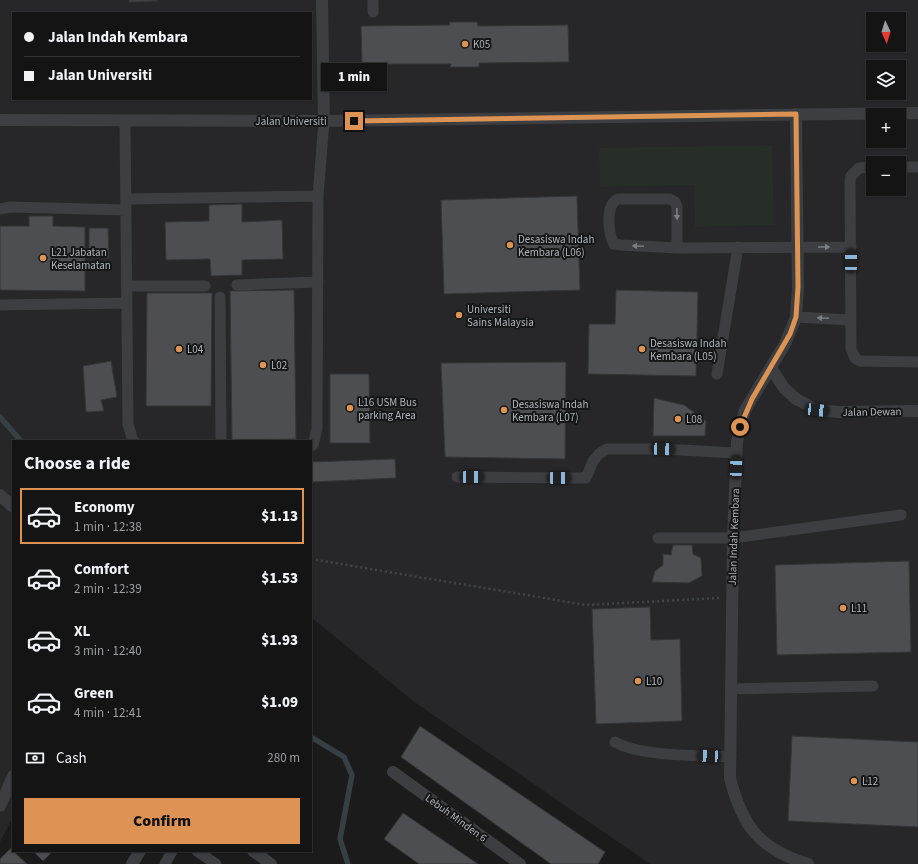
<!DOCTYPE html>
<meta charset="utf-8">
<style>
:root{--surface:#141415;--page:#212122;--text:#f1f3f6;--muted:#9d9ea0;--line:#333334;--accent:#dc9353}
body{margin:0;font-family:"Source Sans 3",sans-serif;background:var(--page);color:var(--text);height:100vh;display:flex;flex-direction:column;font-size:15px;white-space:nowrap}
*{box-sizing:border-box;margin:0}
p{font-size:13px;color:var(--muted)}
.icon{flex:none;width:22px;height:22px;fill:none;stroke:currentColor;stroke-width:2;stroke-linecap:round;stroke-linejoin:round}
.map{position:relative;flex:1;overflow:hidden}
.sheet{position:absolute;left:12px;top:440px;width:300px;height:412px;display:flex;flex-direction:column;background:var(--surface);border-radius:0px;box-shadow:0 1px 3px #0004,0 0 0 1px var(--line)}
.sheet>*{flex:none}
.top-card{position:absolute;left:12px;top:12px;width:300px;height:88px;border-radius:0px;box-shadow:0 1px 3px #0004,0 0 0 1px var(--line);display:grid;align-content:center;height:88px;padding:0 12px;background:var(--surface)}
.needle{width:26px;rotate:176deg}
.buttons{position:absolute;left:866px;top:12px;display:grid;gap:8px}
.buttons a{display:grid;place-items:center;width:40px;height:40px;border-radius:0px;background:var(--surface);box-shadow:0 1px 3px #0004,0 0 0 1px var(--line);font-size:20px}
.end{position:absolute;width:18px;height:18px;margin:-9px;border:5px solid #dc9353;background:#111;box-shadow:0 0 0 2px #111}
.from{border-radius:50%}
.bubble{position:absolute;height:28px;border-radius:0px;background:var(--surface);box-shadow:0 1px 3px #0004,0 0 0 1px var(--line);font-size:13px;font-weight:800;line-height:28px;text-align:center}
.car{position:absolute;width:12px;height:24px;margin:-12px -6px;border-radius:5px;box-shadow:0 0 3px 1px #0007;background:linear-gradient(#222 24%,#8ab4d8 0 40%,#222 0 76%,#8ab4d8 0 86%,#222 0)}
.top-card b{display:flex;align-items:center;gap:14px;height:38px;font-size:15px}
.top-card b+b{border-top:1px solid var(--line)}
.top-card i{width:10px;height:10px;background:var(--text)}
ul{padding:0;list-style:none}
li{display:flex;align-items:center;gap:12px;height:56px;margin:0 8px 6px;padding:0 4px;border:2px solid transparent;border-radius:0px}
li div{flex:1}
li b{display:block;font-size:15px}
li em{font-style:normal;font-weight:800}
li.active{border-color:var(--accent)}
li>.icon{width:36px;height:36px;stroke-width:1.5}
h2{padding:0 12px;font-size:18px;line-height:48px}
.pay{display:flex;align-items:center;gap:10px;height:44px;padding:0 12px;font-size:15px}
.pay p{margin-inline-start:auto}
.action{display:flex;gap:8px;margin-top:auto;padding:8px 12px}
.action a{flex:1;height:46px;border-radius:0px;background:var(--accent);color:#111;font-size:16px;font-weight:800;line-height:46px;text-align:center}
.map>svg:first-child{display:block}
.built{fill:#272729;fill-rule:evenodd}
.green{fill:#272e27}
.lines{fill:none;stroke-linecap:round;stroke-linejoin:round}
.stream{stroke:#364044;stroke-width:5.5}
.building{fill:#4d4e51;stroke:#353538}
.path{stroke:#424548;stroke-width:2.5;stroke-dasharray:2 3;stroke-linecap:butt}
.service{stroke:#3c3e41;stroke-width:11}
.minor{stroke:#3c3e41;stroke-width:12}
.tertiary{stroke:#3c3e41;stroke-width:12}
.oneway{fill:#7b7f84}
.route{stroke:#dc9353;stroke-width:5}
.poi-dot{fill:#dc9353;stroke:#151617;stroke-width:1.5}
.labels{text-anchor:middle;dominant-baseline:central;stroke-width:4;stroke-linejoin:round;paint-order:stroke}
.poi-label{font-size:11px;fill:#afb4ba;stroke:#151617;text-anchor:start}
.street-label{font-size:11px;fill:#afb4ba;stroke:#151617}
</style>
<div class="map">
<svg width="918" height="864" viewBox="0 0 918 864">
<rect width="100%" height="100%" fill="#1b1b1c"/>
<!-- built -->
<path class="built" d="M0 0H918V864H650L413 701 311 617V441H13V817L0 842ZM13 13H311V99H13ZM873 19H899V45H873ZM873 67H899V93H873ZM873 115H899V141H873ZM873 163H899V189H873Z"/>
<!-- green -->
<path class="green" d="M772 145 774 225 695 227 694 185 600 187 599 148Z"/>
<g class="lines">
<!-- stream -->
<path class="stream" d="M0 417 21 441
M311 737 344 757 352 775 340 839 348 864"/>
</g>
<!-- building -->
<path class="building" d="M129 0H157V1L129 2Z
M449 22H477L478 26 568 25 569 62 479 63V67H450L451 64H362L361 26 450 25Z
M577 196 580 290 444 294 441 200Z
M242 204V222L282 220 283 259 242 260V275L211 276 210 259 166 260 165 222 209 221V205Z
M29 216H53V226L85 227V291L0 290V226H29Z
M89 228H108L109 258H89Z
M294 290 296 439 232 440 230 291Z
M616 290 698 292 696 376 588 374 589 324H615Z
M147 293H212L211 406H146Z
M111 361 117 397 101 400 104 411 86 412 83 366Z
M566 362 565 459 445 457 441 363Z
M330 374H369L370 443H330Z
M654 398 684 405 706 421 705 436H653Z
M395 459 396 478 311 482V462Z
M673 545H692L693 554 701 558 702 576 689 583 652 582 655 571 663 565V554L671 555Z
M909 561 911 652 777 655 775 565Z
M650 607 651 640 680 639 682 721 596 724 592 609Z
M420 726 605 852 598 864H551L401 757Z
M792 736 918 742V827L788 821Z
M403 813 478 864H419L384 839Z
M11 848 13 851 27 864H0V859Z
M33 851H53L43 861Z"/>
<g class="lines">
<!-- path -->
<path class="path" d="M311 559 586 605 719 598"/>
<!-- service -->
<path class="service" d="M373 0V12
M125 121 128 424 132 438 134 441
M873 167 859 168 851 176 850 181 851 349 855 358 860 361 918 362
M899 167H918
M126 199 318 196
M0 209 10 207 126 210
M677 248V207L675 202 670 199H618C605 205 608 233 614 244L621 245 677 248 851 247
M237 285 318 282
M127 286H205
M220 297 221 441
M0 305 127 303
M796 317 851 320
M717 374 738 247
M311 446 313 445 317 429 318 196 324 121
M457 477 586 478 593 461 599 454 607 449H663L736 453
M658 538H733L901 515
M732 689 873 686
M615 742C642 757 698 755 731 757
M197 851 216 864
M165 864 172 851"/>
<!-- minor -->
<path class="minor" d="M322 0 324 121
M796 114 798 287 796 317 785 344 745 410 740 427 737 442 733 538 730 778C742 826 759 849 808 864
M771 368 784 388 796 399 817 410 839 412 918 411
M0 495 13 507
M393 772 520 864
M0 806 13 776
M253 851 271 864
M132 864 140 851"/>
<!-- tertiary -->
<path class="tertiary" d="M0 120 324 121 918 113"/>
</g>
<!-- one-way arrows -->
<defs><path id="oneway-solid" d="M-6-.8H1V-3.2L6.5 0L1 3.2V.8H-6Z"/></defs>
<g class="oneway">
<use href="#oneway-solid" transform="translate(677 214) rotate(89)"/>
<use href="#oneway-solid" transform="translate(638 246) rotate(-178)"/>
<use href="#oneway-solid" transform="translate(824 247)"/>
<use href="#oneway-solid" transform="translate(823 318) rotate(-177)"/>
</g>
<g class="lines">
<!-- route -->
<path class="route" d="M354 121 796 114 798 287 796 317 790 334 752 399 740 427"/>
</g>
<!-- markers -->
<g class="poi-dot">
<circle cx="465" cy="44" r="4"/>
<circle cx="510" cy="245" r="4"/>
<circle cx="43" cy="258" r="4"/>
<circle cx="459" cy="315" r="4"/>
<circle cx="179" cy="349" r="4"/>
<circle cx="642" cy="349" r="4"/>
<circle cx="263" cy="365" r="4"/>
<circle cx="350" cy="408" r="4"/>
<circle cx="504" cy="410" r="4"/>
<circle cx="678" cy="419" r="4"/>
<circle cx="843" cy="608" r="4"/>
<circle cx="638" cy="681" r="4"/>
<circle cx="854" cy="781" r="4"/>
</g>
<g class="labels">
<!-- poi labels -->
<g class="poi-label">
<text x="473" y="44">K05</text>
<text x="518" y="239">Desasiswa Indah<tspan x="518" dy="13">Kembara (L06)</tspan></text>
<text x="51" y="252">L21 Jabatan<tspan x="51" dy="13">Keselamatan</tspan></text>
<text x="467" y="309">Universiti<tspan x="467" dy="13">Sains Malaysia</tspan></text>
<text x="650" y="343">Desasiswa Indah<tspan x="650" dy="13">Kembara (L05)</tspan></text>
<text x="187" y="349">L04</text>
<text x="271" y="365">L02</text>
<text x="358" y="402">L16 USM Bus<tspan x="358" dy="13">parking Area</tspan></text>
<text x="512" y="404">Desasiswa Indah<tspan x="512" dy="13">Kembara (L07)</tspan></text>
<text x="686" y="419">L08</text>
<text x="851" y="608">L11</text>
<text x="646" y="681">L10</text>
<text x="862" y="781">L12</text>
</g>
<!-- street labels -->
<g class="street-label">
<text x="291" y="121">Jalan Universiti</text>
<text transform="translate(872 412) rotate(-1)">Jalan Dewan</text>
<text transform="translate(734 537) rotate(-88)">Jalan Indah Kembara</text>
<text transform="translate(456 818) rotate(36)">Lebuh Minden 6</text>
</g>
</g>
</svg>
<div class="buttons">
<a><svg class="needle" viewBox="-14 -14 28 28"><path d="M0-13l5 13h-10z" fill="#e53935"/><path d="M0 13l5-13h-10z" fill="#9d9ea0"/></svg></a>
<a><svg class="icon" aria-label="layers" viewBox="0 0 24 24"><path d="M12 4l9 5-9 5-9-5zM3 14l9 5 9-5"/></svg></a>
<a>+</a>
<a>−</a>
</div>
<i class="end from" style="left:740px;top:427px"></i>
<i class="end" style="left:354px;top:121px"></i>
<div class="bubble" style="left:321px;top:63px;width:66px">1 min</div>
<i class="car" style="left:851px;top:261px;rotate:0deg"></i>
<i class="car" style="left:817px;top:410px;rotate:96deg"></i>
<i class="car" style="left:663px;top:449px;rotate:92deg"></i>
<i class="car" style="left:736px;top:467px;rotate:2deg"></i>
<i class="car" style="left:472px;top:477px;rotate:89deg"></i>
<i class="car" style="left:559px;top:478px;rotate:91deg"></i>
<i class="car" style="left:709px;top:756px;rotate:273deg"></i>
<div class="top-card">
<b><i class="from"></i>Jalan Indah Kembara</b>
<b><i></i>Jalan Universiti</b>
</div>
<section class="sheet">
<h2>Choose a ride</h2>
<ul>
<li class="active"><svg class="icon" aria-label="car" viewBox="0 0 24 24"><path d="M5 17H2v-5l4-1 3-4h7l3 4 3 1v5h-3M9 17h6M6 11h13"/><circle cx="7" cy="17" r="2"/><circle cx="17" cy="17" r="2"/></svg><div><b>Economy</b><p>1 min · 12:38</p></div><em>$1.13</em></li>
<li><svg class="icon" aria-label="car" viewBox="0 0 24 24"><path d="M5 17H2v-5l4-1 3-4h7l3 4 3 1v5h-3M9 17h6M6 11h13"/><circle cx="7" cy="17" r="2"/><circle cx="17" cy="17" r="2"/></svg><div><b>Comfort</b><p>2 min · 12:39</p></div><em>$1.53</em></li>
<li><svg class="icon" aria-label="car" viewBox="0 0 24 24"><path d="M5 17H2v-5l4-1 3-4h7l3 4 3 1v5h-3M9 17h6M6 11h13"/><circle cx="7" cy="17" r="2"/><circle cx="17" cy="17" r="2"/></svg><div><b>XL</b><p>3 min · 12:40</p></div><em>$1.93</em></li>
<li><svg class="icon" aria-label="car" viewBox="0 0 24 24"><path d="M5 17H2v-5l4-1 3-4h7l3 4 3 1v5h-3M9 17h6M6 11h13"/><circle cx="7" cy="17" r="2"/><circle cx="17" cy="17" r="2"/></svg><div><b>Green</b><p>4 min · 12:41</p></div><em>$1.09</em></li>
</ul>
<div class="pay"><svg class="icon" aria-label="cash" viewBox="0 0 24 24"><path d="M3 7h18v10H3z"/><circle cx="12" cy="12" r="2"/></svg>Cash<p>280 m</p></div>
<div class="action"><a>Confirm</a></div>
</section>
</div>
